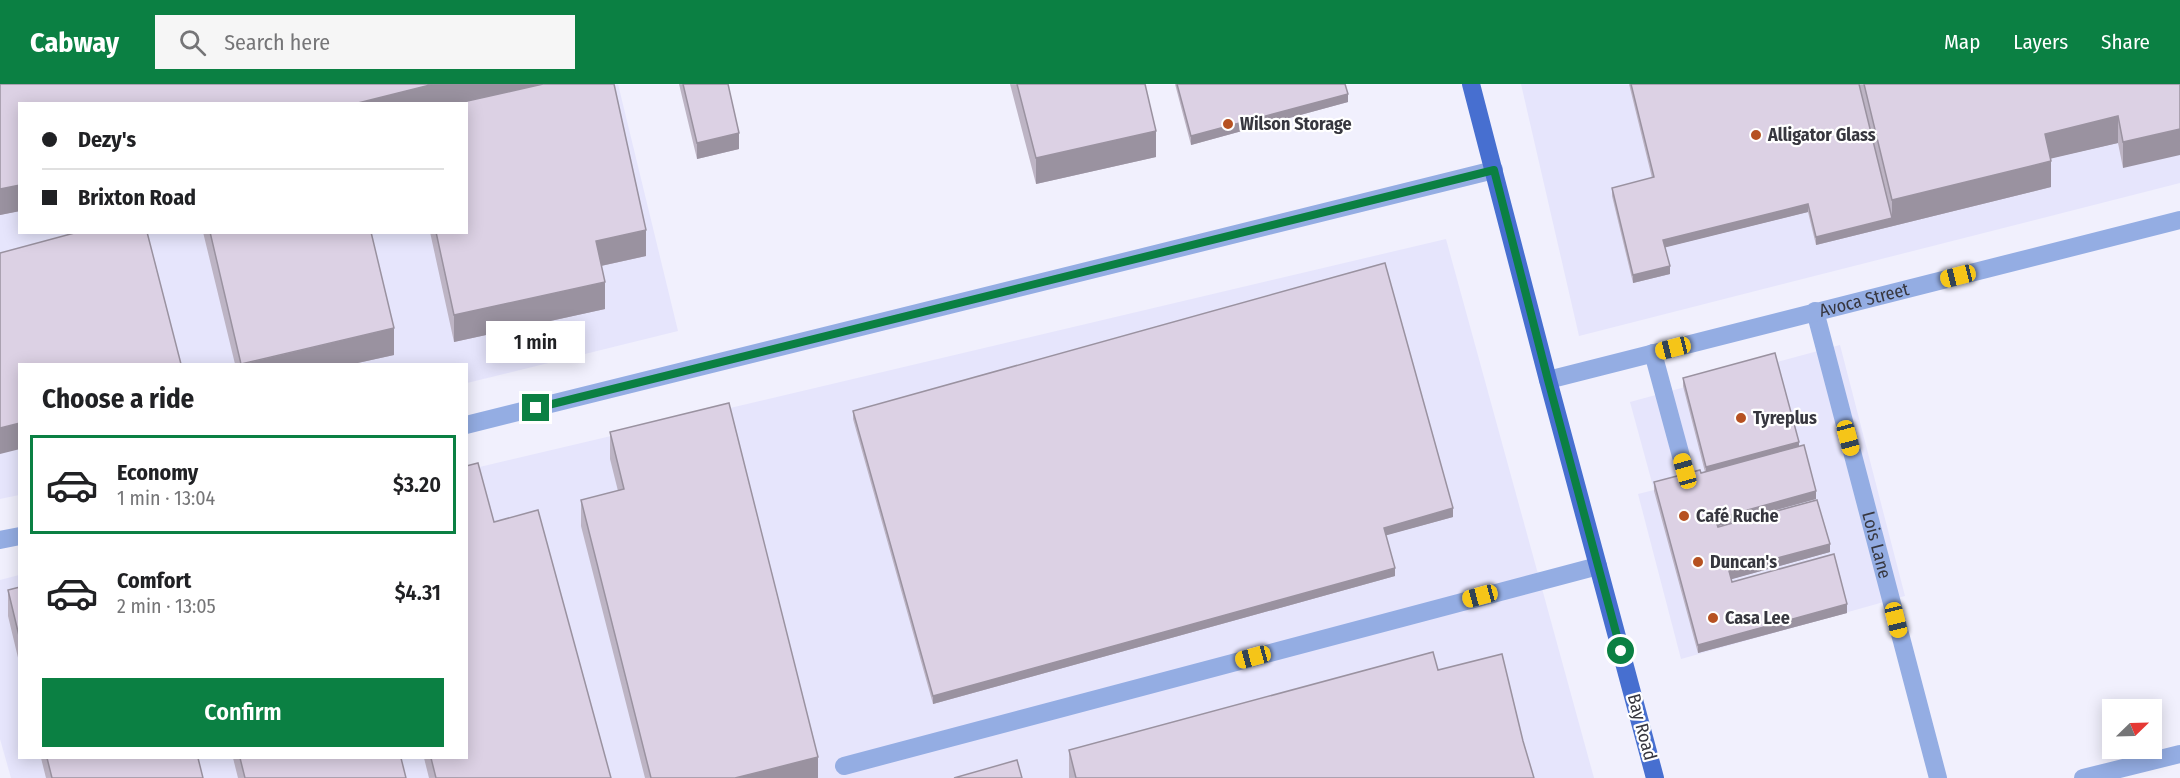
<!DOCTYPE html>
<meta charset="utf-8">
<style>
:root{--surface:#fff;--page:#f6f6f6;--text:#202124;--muted:#757577;--line:#e0e0e0;--accent:#0b8043}
body{margin:0;font-family:"Fira Sans Condensed",sans-serif;background:var(--page);color:var(--text);height:100vh;display:flex;flex-direction:column;font-size:22px;white-space:nowrap}
*{box-sizing:border-box;margin:0}
p{font-size:20px;color:var(--muted)}
.icon{flex:none;width:33px;height:33px;fill:none;stroke:currentColor;stroke-width:2;stroke-linecap:round;stroke-linejoin:round}
.map{position:relative;flex:1;overflow:hidden}
.panel{position:absolute;left:18px;top:279px;width:450px;height:396px;display:flex;flex-direction:column;background:var(--surface);border-radius:0px;box-shadow:0 3px 15px #0003}
.panel>*{flex:none}
.guide{position:absolute;left:18px;top:18px;width:450px;height:132px;border-radius:0px;box-shadow:0 3px 15px #0003;display:grid;align-content:center;height:132px;padding:0 24px;background:var(--surface)}
.needle{width:39px;rotate:67deg}
.tools{position:absolute;left:2102px;top:615px;display:grid;gap:12px}
.tools a{display:grid;place-items:center;width:60px;height:60px;border-radius:0px;background:var(--surface);box-shadow:0 3px 15px #0003;font-size:30px}
.end{position:absolute;width:27px;height:27px;margin:-14px;border:8px solid #0b8043;background:#fff;box-shadow:0 0 0 3px #fff}
.from{border-radius:50%}
.bubble{position:absolute;height:42px;border-radius:0px;background:var(--surface);box-shadow:0 3px 15px #0003;font-size:20px;font-weight:600;line-height:42px;text-align:center}
.car{position:absolute;width:18px;height:36px;margin:-18px -9px;border-radius:8px;box-shadow:0 0 4px 2px #0007;background:linear-gradient(#f5c518 24%,#345 0 40%,#f5c518 0 76%,#345 0 86%,#f5c518 0)}
.guide b{display:flex;align-items:center;gap:21px;height:57px;font-size:22px}
.guide b+b{border-top:2px solid var(--line)}
.guide i{width:15px;height:15px;background:var(--text)}
ul{padding:0;list-style:none}
li{display:flex;align-items:center;gap:18px;height:99px;margin:0 12px 9px;padding:0 12px;border:3px solid transparent;border-radius:0px}
li div{flex:1}
li b{display:block;font-size:22px}
li em{font-style:normal;font-weight:600}
li.on{border-color:var(--accent)}
li>.icon{width:54px;height:54px;stroke-width:1.5}
h2{padding:0 24px;font-size:27px;line-height:72px}
.action{display:flex;gap:12px;margin-top:auto;padding:12px 24px}
.action a{flex:1;height:69px;border-radius:0px;background:var(--accent);color:#fff;font-size:24px;font-weight:600;line-height:69px;text-align:center}
header{display:flex;align-items:center;gap:36px;box-sizing:border-box;height:84px;padding:0 30px;background:var(--accent);color:#fff}
header strong{font-size:28px}
nav{display:flex;gap:33px;margin-inline-start:auto;font-size:21px}
.search{width:420px;height:54px;background:var(--page);display:flex;align-items:center;gap:15px;box-sizing:border-box;padding:0 21px;border-radius:0px;color:var(--muted);font-size:22px}
.map>svg:first-child{display:block}
.built{fill:#e6e5fc;fill-rule:evenodd}
.lines{fill:none;stroke-linecap:round;stroke-linejoin:round}
.minor{stroke:#94ade3;stroke-width:18}
.major{stroke:#476fd0;stroke-width:18}
.wall{fill:#bdb4c4}
.shaded-wall{fill:#9a92a0}
.building{fill:#dcd1e4;stroke:#9a92a0;stroke-width:1.5}
.route{stroke:#0b8043;stroke-width:8}
.poi-dot{fill:#b65121;stroke:#fff;stroke-width:2}
.labels{text-anchor:middle;dominant-baseline:central;stroke-width:4.5;stroke-linejoin:round;paint-order:stroke}
.poi-label{font-size:18px;font-weight:bold;fill:#37373f;stroke:#fff;text-anchor:start}
.street-label{font-size:18px;fill:#37373f;stroke:#fff}
</style>
<header>
<strong>Cabway</strong>
<div class="search"><svg class="icon" aria-label="search" viewBox="0 0 24 24"><circle cx="10" cy="10" r="6"/><path d="M15 15l6 6"/></svg>Search here</div>
<nav><a>Map</a><a>Layers</a><a>Share</a></nav>
</header>
<div class="map">
<svg width="2180" height="694" viewBox="0 0 2180 694">
<rect width="100%" height="100%" fill="#f1f0fd"/>
<!-- built -->
<path class="built" d="M0 0H618L678 247 467 299 466 280H20L19 411 0 415ZM20 20H466V148H20Z
M1521 0H2180V99L1579 252Z
M1446 155 1594 694H11L0 655V496L19 491 20 674H466L467 386Z
M1840 261 1905 512 1681 575 1638 410 1654 406 1630 318Z"/>
<g class="lines">
<!-- minor -->
<g class="minor">
<path id="s1" d="M1815 227 1938 694"/>
<path d="M1653 269 1685 387"/>
<path id="s2" d="M1548 296 2180 136"/>
<path d="M466 341 1494 86"/>
<path d="M0 456 20 452"/>
<path d="M844 682 1598 482"/>
<path d="M2083 694 2180 670"/>
</g>
<!-- major -->
<path class="major" d="M1471 0 1548 296 1655 694"/>
</g>
<!-- wall -->
<path class="wall" d="M0 0H542L646 172 601 182 605 225 454 258 430 148H466V20H20V127L0 131Z
M679 0H728L739 65 697 75Z
M1010 0H1145L1156 73 1036 100Z
M1175 0H1345L1348 18 1191 61Z
M1629 0H2180L2123 84 2118 59 2051 74V103L1816 161 1808 128 1665 163 1670 190 1633 199 1612 112V104L1652 94Z
M203 148H371L394 271 353 280H235Z
M1683 294 1799 362 1816 415 1717 442 1718 443 1830 468 1731 495 1732 498 1847 529 1698 569 1654 407V398L1705 388 1683 302Z
M853 327 1453 433 1386 451 1395 492 933 620 853 335Z
M610 348 818 694H645L581 442V416L618 407 610 375Z
M494 438 611 694H429L424 674H466Z
M20 503V582L8 532V506Z
M1438 586 1523 657 1534 694H1069V666Z
M41 674H198L203 694H46Z
M233 674H401L406 694H238Z"/>
<!-- shaded-wall -->
<path class="shaded-wall" d="M434 0H542L462 20H354Z
M1348 10V18L1191 61V52Z
M2118 32V59L2045 76V50Z
M2180 45V71L2123 84V58Z
M1156 47V73L1036 100V74Z
M739 49V65L697 75V59Z
M2051 77V103L1816 161V153L1892 134V116Z
M20 101V127L0 131V105Z
M1808 120V128L1663 164V156Z
M646 146V172L596 183V157Z
M1670 182V190L1633 199V191Z
M605 198V225L454 258V231Z
M394 244V271L353 280H244Z
M20 339V365L0 370V344Z
M1799 358V366L1706 391V383Z
M1816 407V415L1715 443V435Z
M1453 424V433L1384 452V444Z
M1830 460V468L1729 496V487Z
M1395 484V492L933 620V612Z
M1847 520V529L1698 569V561Z
M818 673V694H735Z"/>
<!-- building -->
<path class="building" d="M0 0H434L354 20H20V101L0 105Z
M543 0H614L646 146 596 157 605 198 454 231 436 148H466V20H454Z
M683 0H728L739 49 697 59Z
M1017 0H1145L1156 47 1036 74Z
M1177 0H1345L1348 10 1191 52Z
M1631 0H1859L1892 134 1816 153 1808 120 1663 156 1670 182 1633 191 1612 104 1654 93Z
M1864 0H2180V45L2123 58 2118 32 2045 50 2051 77 1892 116Z
M78 148H147L181 280H20V339L0 344V169Z
M210 148H371L394 244 241 280Z
M1385 179 1453 424 1384 444 1395 484 933 612 853 327Z
M1775 269 1799 358 1706 383 1683 294Z
M729 319 818 673 735 694H651L581 416 624 405 610 348Z
M1804 361 1816 407 1715 435 1718 443 1817 416 1830 460 1729 487 1732 498 1834 470 1847 520 1698 561 1654 398 1700 386 1701 389Z
M478 379 494 438 538 426 611 694H436L431 674H466V382Z
M20 503V556L8 506Z
M1433 568 1438 586 1502 570 1523 657 1534 694H1076L1069 666Z
M47 674H198L203 694H52Z
M240 674H401L406 694H245Z
M1017 676 1022 694H954Z"/>
<g class="lines">
<!-- route -->
<path class="route" d="M536 324 1494 86 1548 296 1621 567"/>
</g>
<!-- markers -->
<g class="poi-dot">
<circle cx="1228" cy="40" r="6"/>
<circle cx="1756" cy="51" r="6"/>
<circle cx="1741" cy="334" r="6"/>
<circle cx="1684" cy="432" r="6"/>
<circle cx="1698" cy="478" r="6"/>
<circle cx="1713" cy="534" r="6"/>
</g>
<g class="labels">
<!-- poi labels -->
<g class="poi-label">
<text x="1240" y="40">Wilson Storage</text>
<text x="1768" y="51">Alligator Glass</text>
<text x="1753" y="334">Tyreplus</text>
<text x="1696" y="432">Café Ruche</text>
<text x="1710" y="478">Duncan's</text>
<text x="1725" y="534">Casa Lee</text>
</g>
<!-- street labels -->
<g class="street-label">
<text stroke="none"><textPath href="#s2" startOffset="326">Avoca Street</textPath></text>
<text stroke="none"><textPath href="#s1" startOffset="242">Lois Lane</textPath></text>
<text transform="translate(1642 643) rotate(75)">Bay Road</text>
</g>
</g>
</svg>
<div class="tools">
<a><svg class="needle" viewBox="-14 -14 28 28"><path d="M0-13l5 13h-10z" fill="#e53935"/><path d="M0 13l5-13h-10z" fill="#757577"/></svg></a>
</div>
<i class="end from" style="left:1621px;top:567px"></i>
<i class="end" style="left:536px;top:324px"></i>
<div class="bubble" style="left:486px;top:237px;width:99px">1 min</div>
<i class="car" style="left:1958px;top:192px;rotate:256deg"></i>
<i class="car" style="left:1673px;top:264px;rotate:256deg"></i>
<i class="car" style="left:1848px;top:354px;rotate:165deg"></i>
<i class="car" style="left:1685px;top:387px;rotate:344deg"></i>
<i class="car" style="left:1480px;top:512px;rotate:255deg"></i>
<i class="car" style="left:1896px;top:536px;rotate:166deg"></i>
<i class="car" style="left:1253px;top:573px;rotate:255deg"></i>
<div class="guide">
<b><i class="from"></i>Dezy's</b>
<b><i></i>Brixton Road</b>
</div>
<section class="panel">
<h2>Choose a ride</h2>
<ul>
<li class="on"><svg class="icon" aria-label="car" viewBox="0 0 24 24"><path d="M5 17H2v-5l4-1 3-4h7l3 4 3 1v5h-3M9 17h6M6 11h13"/><circle cx="7" cy="17" r="2"/><circle cx="17" cy="17" r="2"/></svg><div><b>Economy</b><p>1 min · 13:04</p></div><em>$3.20</em></li>
<li><svg class="icon" aria-label="car" viewBox="0 0 24 24"><path d="M5 17H2v-5l4-1 3-4h7l3 4 3 1v5h-3M9 17h6M6 11h13"/><circle cx="7" cy="17" r="2"/><circle cx="17" cy="17" r="2"/></svg><div><b>Comfort</b><p>2 min · 13:05</p></div><em>$4.31</em></li>
</ul>
<div class="action"><a>Confirm</a></div>
</section>
</div>
